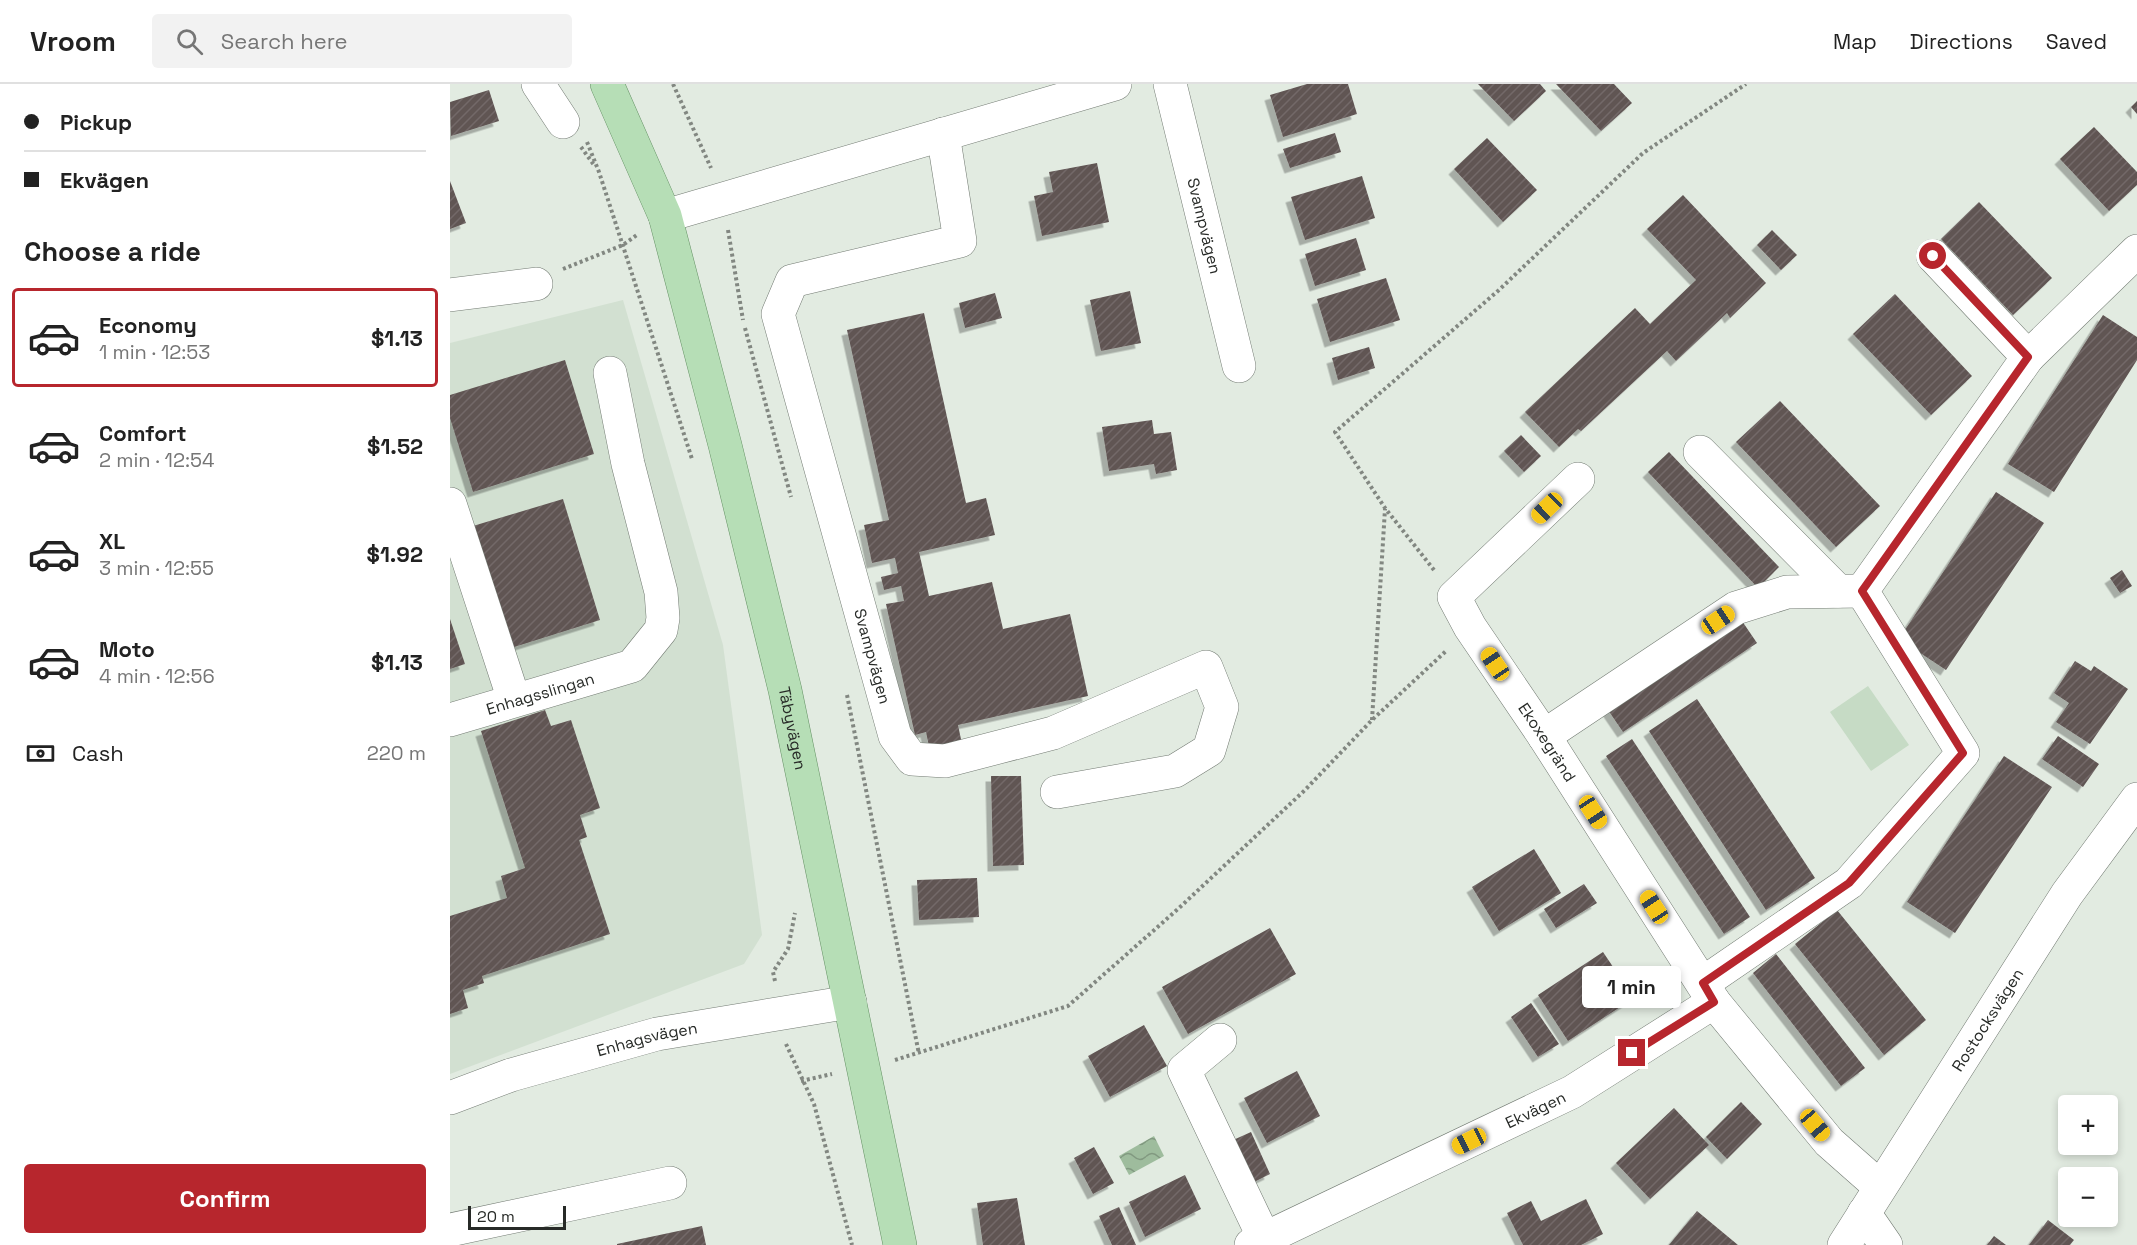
<!DOCTYPE html>
<meta charset="utf-8">
<style>
:root{--surface:#fff;--page:#f2f2f2;--text:#222;--muted:#767676;--line:#e0e0e0;--accent:#b7262d}
body{margin:0;font-family:"Space Grotesk",sans-serif;background:var(--page);color:var(--text);height:100vh;display:flex;flex-direction:column;font-size:22px;white-space:nowrap}
*{box-sizing:border-box;margin:0}
p{font-size:20px;color:var(--muted)}
.icon{flex:none;width:33px;height:33px;fill:none;stroke:currentColor;stroke-width:2;stroke-linecap:round;stroke-linejoin:round}
.map{position:relative;flex:1;overflow:hidden}
.sheet{display:flex;flex-direction:column;background:var(--surface);width:450px}
.sheet>*{flex:none}
.top-card{display:grid;align-content:center;height:132px;padding:0 24px;background:var(--surface)}
.tools{position:absolute;left:1608px;top:1011px;display:grid;gap:12px}
.tools a{display:grid;place-items:center;width:60px;height:60px;border-radius:6px;background:var(--surface);box-shadow:0 3px 9px #0003;font-size:30px}
.scale{position:absolute;left:18px;bottom:15px;width:98px;box-sizing:border-box;padding-left:6px;border:3px solid #272a27;border-top:0;font-size:16px;line-height:21px;white-space:nowrap;color:#272a27;-webkit-text-stroke:4px #fff;paint-order:stroke}
.end{position:absolute;width:27px;height:27px;margin:-14px;border:8px solid #b7262d;background:#fff;box-shadow:0 0 0 3px #fff}
.from{border-radius:50%}
.bubble{position:absolute;height:42px;border-radius:6px;background:var(--surface);box-shadow:0 3px 9px #0003;font-size:20px;font-weight:700;line-height:42px;text-align:center}
.car{position:absolute;width:18px;height:36px;margin:-18px -9px;border-radius:8px;box-shadow:0 0 4px 2px #0007;background:linear-gradient(#f5c518 24%,#345 0 40%,#f5c518 0 76%,#345 0 86%,#f5c518 0)}
.top-card b{display:flex;align-items:center;gap:21px;height:57px;font-size:22px}
.top-card b+b{border-top:2px solid var(--line)}
.top-card i{width:15px;height:15px;background:var(--text)}
ul{padding:0;list-style:none}
li{display:flex;align-items:center;gap:18px;height:99px;margin:0 12px 9px;padding:0 12px;border:3px solid transparent;border-radius:6px}
li div{flex:1}
li b{display:block;font-size:22px}
li em{font-style:normal;font-weight:700}
li.active{border-color:var(--accent)}
li>.icon{width:54px;height:54px;stroke-width:1.5}
h2{padding:0 24px;font-size:27px;line-height:72px}
.pay{display:flex;align-items:center;gap:15px;height:66px;padding:0 24px;font-size:22px}
.pay p{margin-inline-start:auto}
.button{display:flex;gap:12px;margin-top:auto;padding:12px 24px}
.button a{flex:1;height:69px;border-radius:6px;background:var(--accent);color:#fff;font-size:24px;font-weight:700;line-height:69px;text-align:center}
header{display:flex;align-items:center;gap:36px;box-sizing:border-box;height:84px;padding:0 30px;background:var(--surface);border-bottom:2px solid var(--line)}
header strong{font-size:28px}
nav{display:flex;gap:33px;margin-inline-start:auto;font-size:21px}
.search{width:420px;height:54px;background:var(--page);display:flex;align-items:center;gap:15px;box-sizing:border-box;padding:0 21px;border-radius:6px;color:var(--muted);font-size:22px}
main{display:flex;flex:1;min-height:0}
.map>svg:first-child{display:block}
.built{fill:#d2e0d1}
.park{fill:#c6dbc5}
.water{fill:url(#water-waves)}
.building{fill:url(#building-hatch);filter:url(#shadow)}
.lines{fill:none;stroke-linecap:round;stroke-linejoin:round}
.minor-casing{stroke:#737b73;stroke-width:34}
.major-casing{stroke:#659165;stroke-width:34}
.path{stroke:#828781;stroke-width:4;stroke-dasharray:3 3;stroke-linecap:butt}
.minor{stroke:#fff;stroke-width:33}
.major{stroke:#b6deb6;stroke-width:33}
.route{stroke:#b7262d;stroke-width:8}
.labels{text-anchor:middle;dominant-baseline:central;stroke-width:6;stroke-linejoin:round;paint-order:stroke}
.street-label{font-size:16px;fill:#272a27;stroke:#fff}
</style>
<header>
<strong>Vroom</strong>
<div class="search"><svg class="icon" aria-label="search" viewBox="0 0 24 24"><circle cx="10" cy="10" r="6"/><path d="M15 15l6 6"/></svg>Search here</div>
<nav><a>Map</a><a>Directions</a><a>Saved</a></nav>
</header>
<main>
<section class="sheet">
<div class="top-card">
<b><i class="from"></i>Pickup</b>
<b><i></i>Ekvägen</b>
</div>
<h2>Choose a ride</h2>
<ul>
<li class="active"><svg class="icon" aria-label="car" viewBox="0 0 24 24"><path d="M5 17H2v-5l4-1 3-4h7l3 4 3 1v5h-3M9 17h6M6 11h13"/><circle cx="7" cy="17" r="2"/><circle cx="17" cy="17" r="2"/></svg><div><b>Economy</b><p>1 min · 12:53</p></div><em>$1.13</em></li>
<li><svg class="icon" aria-label="car" viewBox="0 0 24 24"><path d="M5 17H2v-5l4-1 3-4h7l3 4 3 1v5h-3M9 17h6M6 11h13"/><circle cx="7" cy="17" r="2"/><circle cx="17" cy="17" r="2"/></svg><div><b>Comfort</b><p>2 min · 12:54</p></div><em>$1.52</em></li>
<li><svg class="icon" aria-label="car" viewBox="0 0 24 24"><path d="M5 17H2v-5l4-1 3-4h7l3 4 3 1v5h-3M9 17h6M6 11h13"/><circle cx="7" cy="17" r="2"/><circle cx="17" cy="17" r="2"/></svg><div><b>XL</b><p>3 min · 12:55</p></div><em>$1.92</em></li>
<li><svg class="icon" aria-label="car" viewBox="0 0 24 24"><path d="M5 17H2v-5l4-1 3-4h7l3 4 3 1v5h-3M9 17h6M6 11h13"/><circle cx="7" cy="17" r="2"/><circle cx="17" cy="17" r="2"/></svg><div><b>Moto</b><p>4 min · 12:56</p></div><em>$1.13</em></li>
</ul>
<div class="pay"><svg class="icon" aria-label="cash" viewBox="0 0 24 24"><path d="M3 7h18v10H3z"/><circle cx="12" cy="12" r="2"/></svg>Cash<p>220 m</p></div>
<div class="button"><a>Confirm</a></div>
</section>
<div class="map">
<svg width="1687" height="1161" viewBox="0 0 1687 1161">
<defs>
<pattern id="water-waves" width="16" height="10" patternUnits="userSpaceOnUse" patternTransform="scale(1.5)"><rect width="16" height="10" fill="#9ebc9d"/><path d="M0 5q4-4 8 0t8 0" fill="none" stroke="#819980"/></pattern>
<pattern id="building-hatch" width="6" height="6" patternUnits="userSpaceOnUse" patternTransform="scale(1.5)"><rect width="6" height="6" fill="#605453"/><path d="M-1 1l2-2M0 6l6-6M5 7l2-2" fill="none" stroke="#736968"/></pattern>
<filter id="shadow"><feDropShadow dx="-5.5" dy="5.5" stdDeviation="0" flood-color="#0004"/></filter>
</defs>
<rect width="100%" height="100%" fill="#e2ebe1"/>
<!-- built -->
<path class="built" d="M173 216 273 561 312 851 294 880 0 990V259Z"/>
<!-- park -->
<path class="park" d="M1418 602 1459 661 1421 687 1380 628Z"/>
<!-- water -->
<path class="water" d="M704 1052 714 1072 679 1091 669 1072Z"/>
<!-- building -->
<path class="building" d="M857 0H898L907 30 833 53 820 11Z
M1028 0H1090L1096 7 1064 37Z
M1106 0H1164L1182 19 1151 47Z
M39 6 49 37 1 52 0 18Z
M1687 17V30L1681 23Z
M1644 43 1687 88V101L1659 127 1610 75Z
M885 49 891 68 840 84 833 65Z
M1037 54 1087 106 1053 138 1004 85Z
M647 79 659 138 592 152 584 112 603 108 599 88Z
M912 92 925 134 855 156 841 113Z
M0 97 16 139 0 145Z
M1233 111 1316 199 1280 234 1277 229 1226 277 1217 267 1131 347 1128 345 1109 363 1075 328 1185 224 1200 240 1246 196 1197 145Z
M1529 118 1602 194 1563 231 1491 155Z
M1322 146 1347 171 1331 186 1307 161Z
M906 154 916 186 865 202 855 170Z
M936 194 950 236 880 258 867 215Z
M680 207 691 259 651 267 640 216Z
M545 209 552 234 515 244 509 219Z
M1445 210 1522 292 1481 331 1403 250Z
M474 229 516 419 536 414 545 451 469 468 479 512 542 498 553 545 620 530 638 612 508 641 512 660 480 667 476 648 465 651 436 520 454 517 451 502 434 506 431 493 448 489 445 474 422 479 414 441 439 436 397 246Z
M1653 231 1687 253V276L1604 408 1558 380Z
M919 263 925 284 888 296 882 274Z
M115 276 144 370 23 408 0 334V311Z
M1330 317 1430 422 1386 463 1286 358Z
M702 336 704 350 721 348 727 386 706 390 704 380 659 387 652 343Z
M1071 351 1091 372 1074 388 1054 367Z
M1219 368 1329 483 1308 504 1198 388Z
M1546 408 1594 439 1496 586 1449 555Z
M113 415 150 536 61 564 23 442Z
M1672 486 1682 502 1670 509 1660 494Z
M0 535 15 580 0 585Z
M1292 537 1307 559 1173 648 1158 626Z
M1625 577 1641 587 1644 582 1678 605 1640 660 1606 638 1619 619 1604 609Z
M1247 615 1365 794 1316 826 1199 647Z
M95 626 101 642 121 636 150 724 130 731 137 753 129 756 160 850 32 892 34 899 13 906 18 924 0 930V832L57 814 51 792 75 784 31 647Z
M1608 652 1649 680 1633 703 1592 675Z
M1182 655 1300 833 1274 850 1156 672Z
M1554 672 1602 703 1505 849 1457 818Z
M541 692H571L574 781 543 782Z
M1084 765 1111 809 1049 847 1022 803Z
M527 794 529 833 469 836 467 796Z
M1134 800 1147 819 1106 844 1094 825Z
M1387 826 1476 936 1434 971 1345 860Z
M820 844 846 890 738 950 712 903Z
M1153 868 1184 914 1118 957 1088 911Z
M1326 870 1415 984 1391 1002 1303 889Z
M1081 919 1109 960 1088 973 1061 933Z
M694 941 717 982 660 1013 638 972Z
M847 987 870 1032 817 1059 794 1014Z
M1291 1018 1312 1040 1277 1075 1256 1053Z
M1224 1024 1259 1061 1200 1115 1166 1079Z
M801 1048 820 1090 800 1100 781 1057Z
M644 1063 664 1099 643 1110 624 1074Z
M735 1091 751 1125 695 1153 679 1118Z
M567 1114 575 1161H533L527 1119Z
M1136 1115 1153 1150 1131 1161H1073L1057 1129 1081 1117 1091 1137Z
M669 1123 686 1161H662L649 1132Z
M1247 1127 1288 1161H1219Z
M1598 1136 1624 1156 1620 1161H1579Z
M252 1142 256 1161H167V1160Z
M1544 1152 1556 1161H1537Z"/>
<g class="lines">
<defs>
<g id="minor">
<path d="M88 0 113 38"/>
<path id="s1" d="M720 0 789 282"/>
<path id="s2" d="M493 50 510 157 342 197 328 230 445 652 462 675 495 677 603 649 756 583 772 623 759 666 725 687 607 708"/>
<path d="M215 132 665 0"/>
<path d="M1483 172 1578 273"/>
<path d="M0 211 86 200"/>
<path d="M1250 368 1388 507"/>
<path id="s3" d="M1128 395 1004 513 1020 543 1094 652 1264 918 1379 1058 1430 1103"/>
<path d="M0 420 64 616"/>
<path id="s4" d="M0 636 182 582 211 546 213 534 211 508 178 380 160 289"/>
<path d="M1094 652 1286 524 1337 508 1412 507"/>
<path d="M1253 899 1399 799 1513 669 1412 507 1578 273 1687 167"/>
<path d="M770 956 734 986 814 1154"/>
<path id="s5" d="M0 1014 61 991 207 950 400 918"/>
<path d="M1414 1129 1436 1161"/>
<path d="M0 1146 220 1099"/>
<path id="s6" d="M801 1161 1122 1008 1264 918"/>
<path id="s7" d="M1394 1161 1617 810 1687 715"/>
</g>
<g id="major">
<path id="s8" d="M157 0 215 132 275 361 335 606 450 1161"/>
</g>
</defs>
<!-- minor casing -->
<use href="#minor" class="minor-casing"/>
<!-- major casing -->
<use href="#major" class="major-casing"/>
<!-- path -->
<path class="path" d="M223 0 261 84
M137 58 149 88 242 375
M131 63 144 81
M278 146 293 236
M113 185 173 161 187 151
M295 244 341 413
M984 486 935 424 885 348 1049 206 1193 69 1296 0
M397 611 469 970
M922 636 935 425
M325 897 323 888 338 865 345 829
M336 960 364 1020 402 1161
M445 976 618 922 728 825 855 706 922 636 996 567
M351 997 382 990"/>
<!-- minor -->
<use href="#minor" class="minor"/>
<!-- major -->
<use href="#major" class="major"/>
</g>
<g class="lines">
<!-- route -->
<path class="route" d="M1182 969 1264 918 1253 899 1399 799 1513 669 1412 507 1578 273 1483 172"/>
</g>
<g class="labels">
<!-- street labels -->
<g class="street-label">
<text stroke="none"><textPath href="#s1" startOffset="146">Svampvägen</textPath></text>
<text stroke="none"><textPath href="#s2" startOffset="672">Svampvägen</textPath></text>
<text stroke="none"><textPath href="#s4" startOffset="94">Enhagsslingan</textPath></text>
<text stroke="none"><textPath href="#s8" startOffset="672">Täbyvägen</textPath></text>
<text stroke="none"><textPath href="#s3" startOffset="344">Ekoxegränd</textPath></text>
<text stroke="none"><textPath href="#s7" startOffset="267">Rostocksvägen</textPath></text>
<text stroke="none"><textPath href="#s5" startOffset="206">Enhagsvägen</textPath></text>
<text stroke="none"><textPath href="#s6" startOffset="315">Ekvägen</textPath></text>
</g>
</g>
</svg>
<div class="tools">
<a>+</a>
<a>−</a>
</div>
<div class="scale">20 m</div>
<i class="end from" style="left:1483px;top:172px"></i>
<i class="end" style="left:1182px;top:969px"></i>
<div class="bubble" style="left:1132px;top:882px;width:99px">1 min</div>
<i class="car" style="left:1097px;top:424px;rotate:226deg"></i>
<i class="car" style="left:1268px;top:536px;rotate:56deg"></i>
<i class="car" style="left:1045px;top:580px;rotate:326deg"></i>
<i class="car" style="left:1143px;top:728px;rotate:147deg"></i>
<i class="car" style="left:1204px;top:823px;rotate:327deg"></i>
<i class="car" style="left:1365px;top:1041px;rotate:140deg"></i>
<i class="car" style="left:1019px;top:1057px;rotate:244deg"></i>
</div>
</main>
